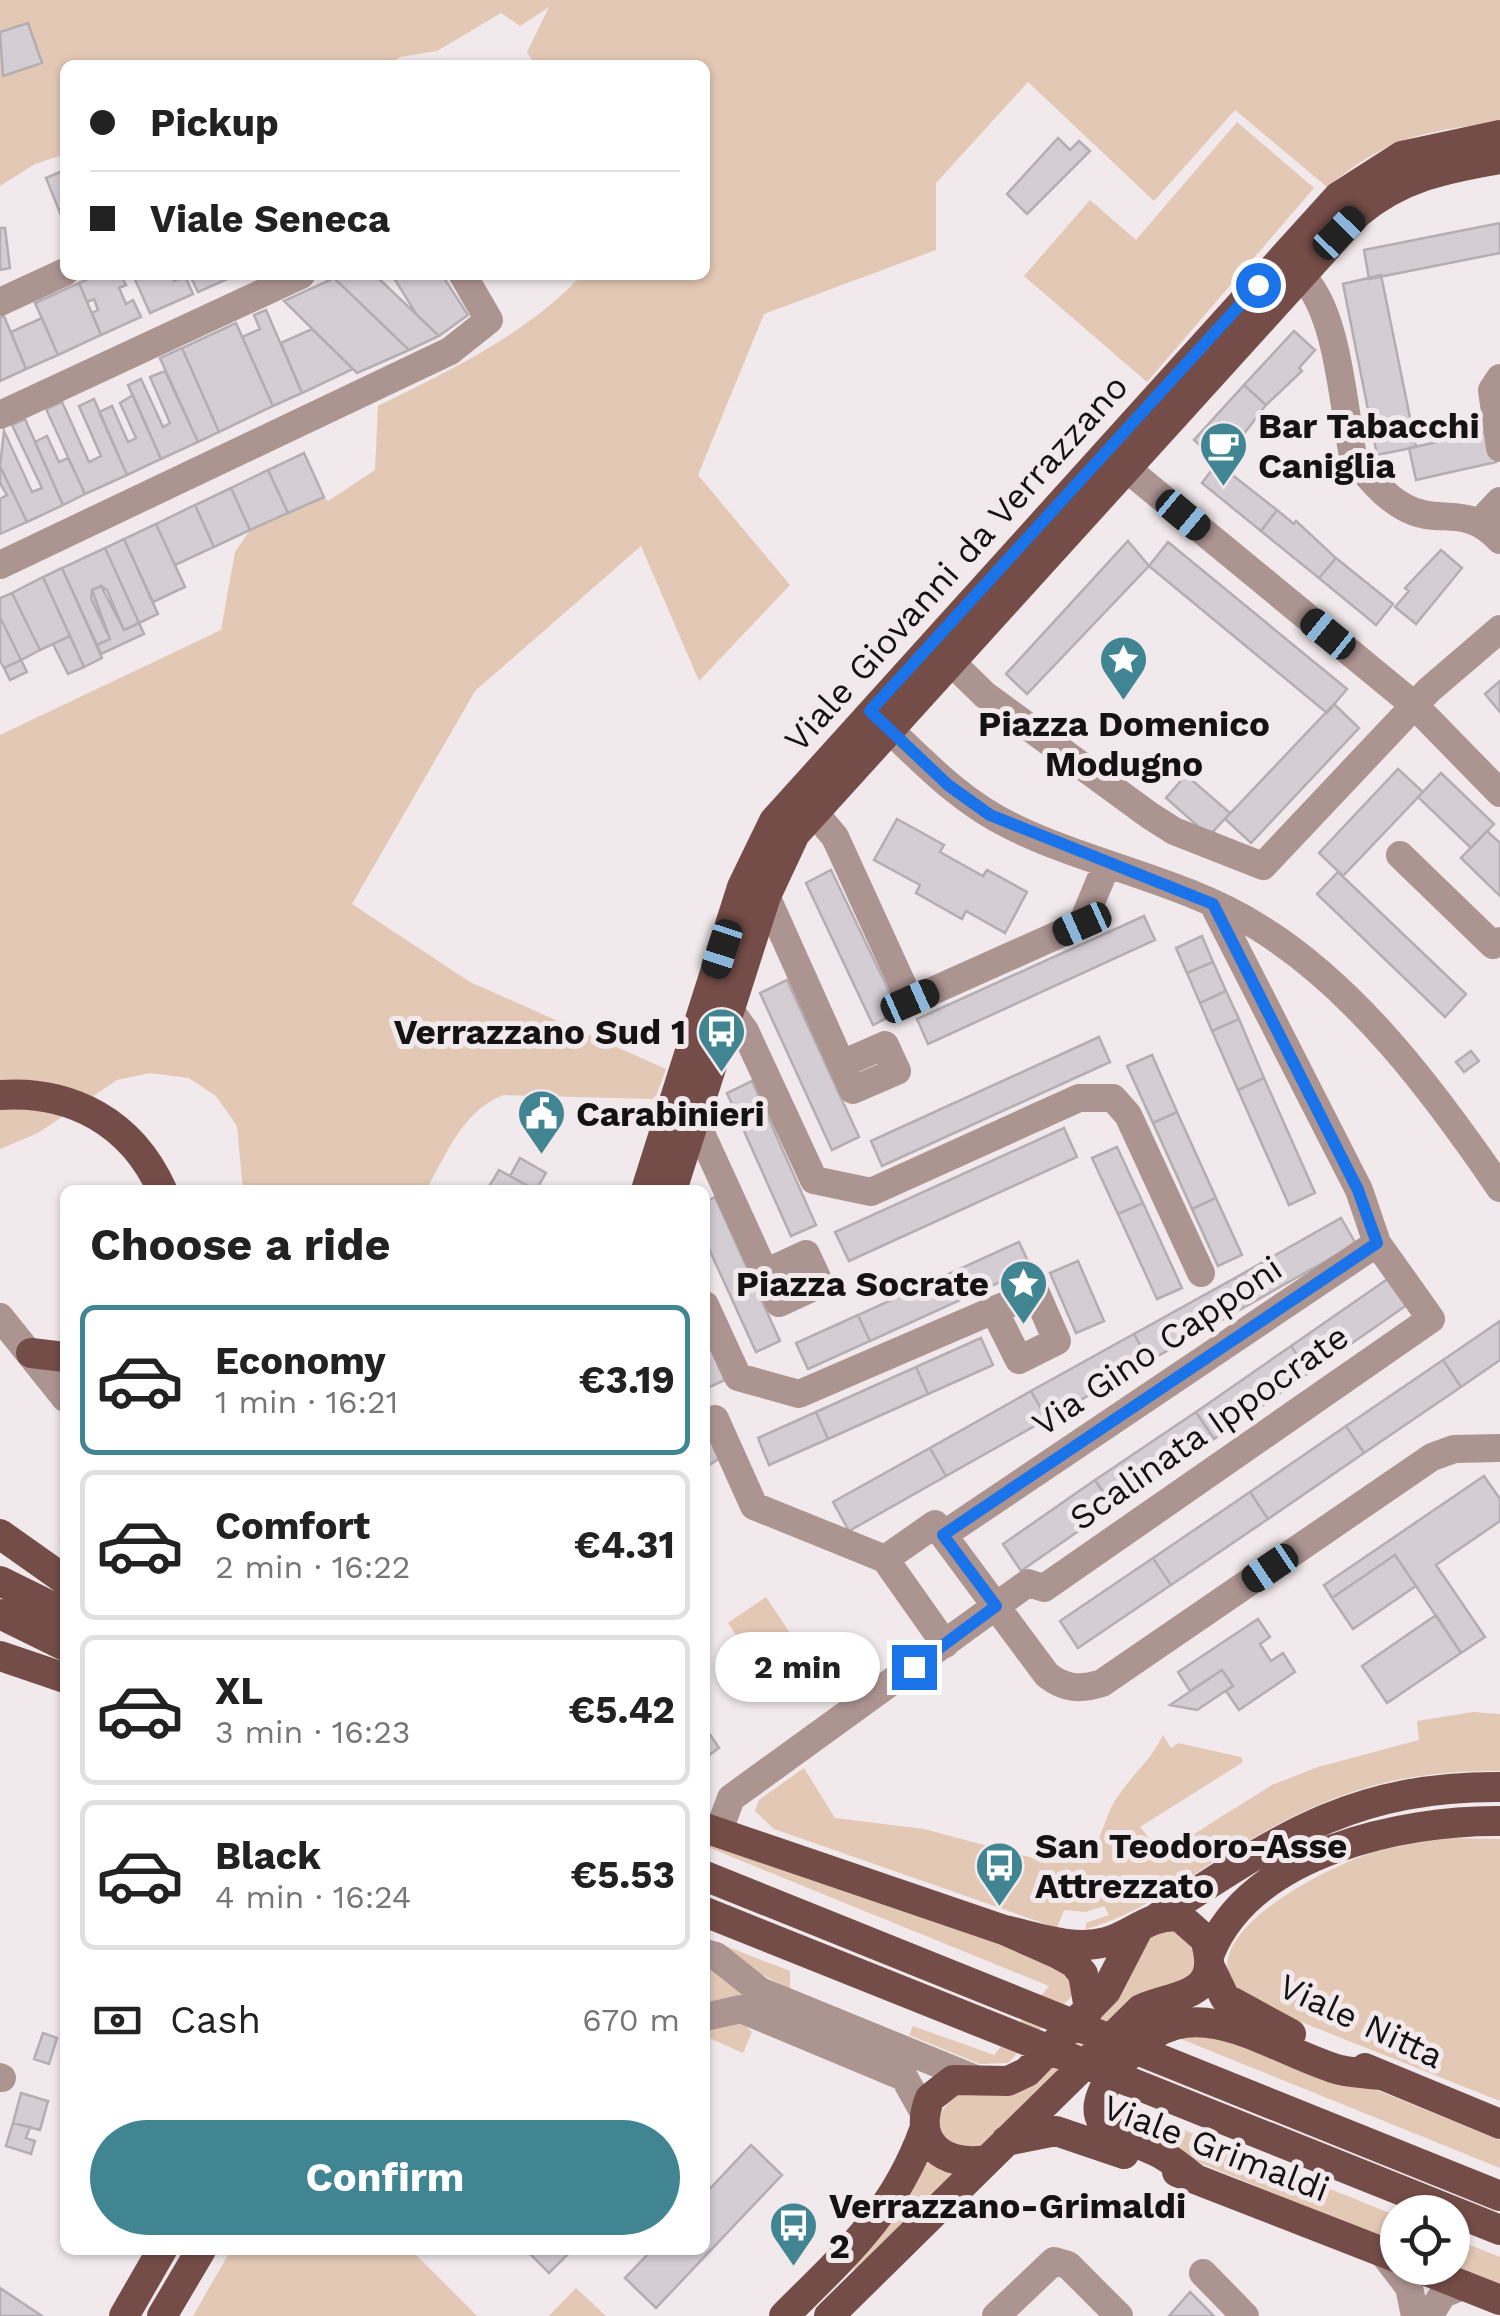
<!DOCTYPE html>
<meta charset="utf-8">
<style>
:root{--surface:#fff;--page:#f2f2f2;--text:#222;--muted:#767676;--line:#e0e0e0;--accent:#408591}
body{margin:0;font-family:"Work Sans",sans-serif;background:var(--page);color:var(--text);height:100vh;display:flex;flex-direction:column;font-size:38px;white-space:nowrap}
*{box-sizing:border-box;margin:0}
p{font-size:32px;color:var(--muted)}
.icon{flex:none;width:55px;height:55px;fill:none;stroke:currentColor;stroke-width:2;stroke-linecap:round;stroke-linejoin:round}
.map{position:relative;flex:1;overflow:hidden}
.panel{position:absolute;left:60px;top:1185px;width:650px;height:1070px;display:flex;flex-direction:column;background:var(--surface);border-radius:15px;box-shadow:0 2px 8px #0004}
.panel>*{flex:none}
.top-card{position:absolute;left:60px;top:60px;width:650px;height:220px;border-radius:15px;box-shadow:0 2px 8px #0004;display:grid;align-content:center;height:220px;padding:0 30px;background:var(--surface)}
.buttons{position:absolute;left:1380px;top:2195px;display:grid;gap:20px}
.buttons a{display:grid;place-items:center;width:90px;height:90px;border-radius:50%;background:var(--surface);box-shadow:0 2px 8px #0004;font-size:50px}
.end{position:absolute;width:45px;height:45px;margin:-22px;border:12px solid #1a73e8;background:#fff;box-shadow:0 0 0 5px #fff}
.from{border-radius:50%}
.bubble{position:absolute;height:70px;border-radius:35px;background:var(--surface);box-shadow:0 2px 8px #0004;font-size:32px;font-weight:700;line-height:70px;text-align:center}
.car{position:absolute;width:30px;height:60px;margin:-30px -15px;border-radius:12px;box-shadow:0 0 8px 2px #0007;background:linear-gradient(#222 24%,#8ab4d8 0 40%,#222 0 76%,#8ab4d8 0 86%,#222 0)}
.top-card b{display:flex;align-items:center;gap:35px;height:95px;font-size:38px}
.top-card b+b{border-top:2px solid var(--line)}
.top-card i{width:25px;height:25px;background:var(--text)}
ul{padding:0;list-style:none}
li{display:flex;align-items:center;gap:30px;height:150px;margin:0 20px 15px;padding:0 10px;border:5px solid var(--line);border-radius:15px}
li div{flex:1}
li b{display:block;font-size:38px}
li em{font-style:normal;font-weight:700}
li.active{border-color:var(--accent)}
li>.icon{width:90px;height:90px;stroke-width:1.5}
h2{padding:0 30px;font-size:45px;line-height:120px}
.pay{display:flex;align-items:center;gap:25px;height:110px;padding:0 30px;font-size:38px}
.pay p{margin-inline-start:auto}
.action{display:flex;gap:20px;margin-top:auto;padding:20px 30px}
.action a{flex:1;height:115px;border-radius:60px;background:var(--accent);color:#fff;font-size:40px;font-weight:700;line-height:115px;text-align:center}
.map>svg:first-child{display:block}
.green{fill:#e3c8b5}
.building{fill:#d4ced4;stroke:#b4aeb3;stroke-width:2.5}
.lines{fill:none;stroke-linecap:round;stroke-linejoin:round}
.minor{stroke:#ac9491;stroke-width:28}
.major{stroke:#754d48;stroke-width:30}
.route{stroke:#1a73e8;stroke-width:12}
.labels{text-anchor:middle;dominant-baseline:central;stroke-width:10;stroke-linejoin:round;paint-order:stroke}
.poi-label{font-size:35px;font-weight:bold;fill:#151213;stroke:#f1e9eb;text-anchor:start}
.street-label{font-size:35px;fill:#151213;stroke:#f1e9eb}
</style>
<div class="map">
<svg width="1500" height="2316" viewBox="0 0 1500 2316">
<rect width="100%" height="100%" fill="#f1e9eb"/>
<!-- green -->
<path class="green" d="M0 0H1500V121C1419 134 1393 134 1327 187L1235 110 1154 201 1028 82 936 183V250L764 314 698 475 790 585 699 681 641 546 475 691 352 904 470 982 666 1069 655 1099 503 1095C462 1112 447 1153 426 1190H243L237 1126 216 1096 189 1078 150 1073 117 1080 38 1133 0 1149V735L221 630 235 552 250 530 324 497 328 501 375 470 378 406C450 370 527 334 582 275H705V65H535L527 52 549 7 520 26 501 13 437 51 400 57 389 65H65V154L35 164 0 186Z
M1237 122 1314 188 1147 382 1024 276 1090 200 1136 240Z
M766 1597 802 1651 764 1677 728 1623Z
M1473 1712 1500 1714V1771C1386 1770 1316 1798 1220 1858 1176 1885 1137 1915 1086 1929V1923L1109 1915 1104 1906 1085 1912 1064 1910 1057 1928 774 1829 755 1811 759 1800 804 1768 835 1818 924 1829 1052 1863C1062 1862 1076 1863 1084 1857 1099 1847 1104 1823 1111 1808 1125 1780 1150 1763 1163 1735L1171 1748 1178 1743 1241 1757 1243 1762 1140 1827 1162 1854 1272 1785 1318 1767 1419 1740 1417 1721Z
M1449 1838 1500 1839V2101L1261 2006C1251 1999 1237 1993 1231 1982 1204 1929 1327 1868 1366 1855 1393 1846 1421 1842 1449 1838Z
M705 1840 1059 1964 1069 1978 1072 1996 1008 2063 980 2064 909 2035 913 2026 994 2055 1049 1986 705 1846Z
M1172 1929 1196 1949 1195 1971 986 2144 976 2149 948 2145 936 2121 953 2095 993 2094 1155 1931Z
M705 1938 790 1971V1989L705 1945Z
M705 1962 753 1996 705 2008Z
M738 2018 752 2032 743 2053 705 2036 708 2026Z
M1223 2028 1500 2140V2168L1169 2034Z
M1105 2098 1397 2216V2243L1119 2130Z
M927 2161 957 2175 857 2271 853 2269Z
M1452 2238 1500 2257V2284L1453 2265Z
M231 2250H411L477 2316H193Z
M576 2288 606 2316H549Z"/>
<!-- building -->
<path class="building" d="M28 23 42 63 3 76 0 32Z
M1058 138 1070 150 1079 141 1090 151 1027 214 1007 194Z
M65 170V225L46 178Z
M1500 223V253L1369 279 1364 250Z
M0 228H5L10 268 0 270Z
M97 275H121L126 285 119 288 126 304 133 300 141 317 101 335 92 313 98 310 94 299 87 302 79 283Z
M133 275H171L174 281 185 276 193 294 150 313Z
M190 275H236L198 292Z
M340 275H375L439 336 409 350 334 278Z
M392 275H442L468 315 439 336 417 315Z
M1381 275 1416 447 1377 455 1343 284Z
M334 278 409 350 357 373 284 301Z
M79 283 101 335 58 355 35 303Z
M266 310 302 393 273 406 242 337 260 329 254 315Z
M4 316 26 369 0 381V318Z
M42 318 58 355 26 369 11 332Z
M236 323 273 406 219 432 182 348Z
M312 329 353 369 302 393 281 343Z
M1294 331 1315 350 1299 368 1302 371 1266 405 1244 385Z
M182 348 219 432 198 442 160 358Z
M165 371 198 442 161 459 128 385 141 379 163 427 170 423 150 377Z
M1244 385 1266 405 1233 448 1230 445 1216 460 1194 440Z
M133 395 161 459 127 475 99 412 112 406 128 442 136 438 120 403Z
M94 399 127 475 85 494 46 409 62 402 89 462 101 456 79 406Z
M25 419 63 505 27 522 0 466 4 431 32 492 42 488 12 425Z
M1489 431 1496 462 1416 480 1409 448Z
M47 436 59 462 68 458 85 494 63 505 35 442Z
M304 453 324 497 288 513 268 470Z
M1217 463 1277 510 1261 531 1202 483Z
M0 466 27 522 0 534V499L7 495 0 483Z
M268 470 288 513 250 530 231 488Z
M231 488 250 530 214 547 195 505Z
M195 505 214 547 175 565 156 524Z
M1277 510 1294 524 1296 521 1336 558 1319 578 1261 531Z
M156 524 185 587 153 602 124 539Z
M124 539 158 614 139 623 105 548Z
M1128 541 1149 566 1027 694 1006 674Z
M1168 542 1347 689 1327 713 1149 566Z
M105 548 139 623 124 630 107 590 101 586 92 590 110 639 97 645 62 568Z
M1441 550 1462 568 1416 624 1395 607 1409 591 1405 588Z
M1336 558 1393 604 1376 625 1319 578Z
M62 568 102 658 84 667 43 577Z
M43 577 70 636 40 650 12 593Z
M101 586 124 630 139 623 144 634 101 654 97 645 110 639 91 598 92 590Z
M12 593 40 650 21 660 0 617V598Z
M0 617 21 660 4 668 0 661Z
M70 636 84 667 68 674 53 644Z
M21 660 27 672 10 680 4 668Z
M1500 681V712L1485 694Z
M1334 704 1359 728 1251 843 1225 819Z
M1398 769 1423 792 1343 876 1319 853Z
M1441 773 1494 824 1471 848 1418 797Z
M1186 775 1230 813 1209 836 1166 798Z
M897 819 944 845 940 852 983 876 987 870 1027 892 1005 933 966 911 962 919 916 893 920 885 874 860Z
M1487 831 1500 843V896L1461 858Z
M831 870 899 1012 873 1025 806 883Z
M1338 872 1466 994 1445 1017 1317 894Z
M1144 916 1155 940 928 1044 917 1019Z
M1202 936 1213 962 1187 973 1176 948Z
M1213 962 1226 991 1200 1003 1187 973Z
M787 980 859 1137 832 1150 760 993Z
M1226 991 1239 1019 1212 1031 1200 1003Z
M1239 1019 1264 1078 1238 1090 1212 1031Z
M1099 1037 1110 1062 882 1166 871 1141Z
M1471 1051 1479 1061 1464 1072 1456 1062Z
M1152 1055 1177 1112 1153 1123 1127 1066Z
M1264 1078 1315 1193 1289 1205 1238 1090Z
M752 1081 816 1225 791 1236 727 1093Z
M1177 1112 1216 1198 1192 1209 1153 1123Z
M1064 1128 1077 1157 849 1261 835 1232Z
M1117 1147 1143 1203 1118 1214 1092 1158Z
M520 1158 546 1173 536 1190 510 1176Z
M499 1170 510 1176 534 1190H487Z
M715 1197 780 1341 756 1352 705 1240V1202Z
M1216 1198 1242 1255 1218 1266 1192 1209Z
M1143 1203 1182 1288 1157 1299 1118 1214Z
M1341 1218 1356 1244 1250 1304 1235 1278Z
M1019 1242 1031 1268 967 1297 955 1271Z
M1078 1261 1104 1321 1076 1333 1050 1273Z
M955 1271 967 1297 870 1341 858 1315Z
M1235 1278 1250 1304 1149 1361 1134 1334Z
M1389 1278 1407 1305 1309 1373 1291 1346Z
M858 1315 870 1341 808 1369 796 1343Z
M1500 1321V1360L1461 1387 1443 1360Z
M1134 1334 1149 1361 1047 1419 1031 1391Z
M705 1336 725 1380 705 1389Z
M981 1338 993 1365 928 1394 916 1367Z
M1291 1346 1309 1373 1214 1439 1196 1412Z
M1443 1360 1461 1387 1364 1453 1346 1426Z
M916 1367 928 1394 828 1439 816 1412Z
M1031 1391 1047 1419 946 1476 930 1448Z
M816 1412 828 1439 769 1465 758 1438Z
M1196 1412 1214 1439 1113 1507 1095 1480Z
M1346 1426 1364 1453 1268 1519 1250 1492Z
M706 1430 723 1456 705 1468V1431Z
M930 1448 946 1476 849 1531 833 1502Z
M1484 1476 1500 1499V1521L1436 1565 1485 1637 1461 1653 1395 1555 1332 1598 1324 1585Z
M1095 1480 1113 1507 1021 1571 1003 1544Z
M1250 1492 1268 1519 1171 1585 1153 1558Z
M1395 1555 1416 1586 1353 1629 1332 1598Z
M1153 1558 1171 1585 1078 1648 1060 1621Z
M1436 1615 1461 1653 1387 1703 1362 1666Z
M1258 1619 1270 1637 1260 1644 1271 1661 1283 1653 1295 1672 1239 1710 1226 1691 1233 1686 1222 1670 1190 1691 1178 1672Z
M1222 1670 1233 1686 1197 1710 1170 1705Z
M705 1727 719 1748 705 1758Z
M43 2033 57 2038 49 2064 34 2059Z
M21 2093 48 2101 40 2130 13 2123Z
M13 2123 30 2127 26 2138 35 2141 31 2154 6 2146Z
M751 2145 782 2175 656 2308 625 2278 652 2250H705V2194Z
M526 2250H572L549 2273Z
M0 2288 42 2316H0Z
M1190 2292 1214 2316H1169Z"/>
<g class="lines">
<!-- minor -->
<path class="minor" d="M1301 276C1338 309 1343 406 1353 456 1365 474 1385 497 1404 507 1439 527 1465 502 1500 540
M0 302 65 272
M1500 378 1492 390 1500 448
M0 415 301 275
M1109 454 1414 705 1500 793
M1482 520 1500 501
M0 565 450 351 489 320 463 275
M950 661 985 695 1149 815 1174 831 1263 866 1429 690 1500 629
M875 716C918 756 957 800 1011 826 1090 865 1183 880 1258 927 1356 987 1435 1093 1500 1188
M814 812 835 837 910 1001 1082 924 1107 864
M1400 855 1493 945 1500 941
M766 896 853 1090 897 1071 885 1045 842 1064
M729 1009 745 1031 814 1180 871 1192 1079 1098H1113L1128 1115 1201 1273
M695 1120 759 1260 779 1303 820 1284 806 1254 765 1273
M705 1305 738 1377 799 1394 994 1310 1019 1360 1057 1341 1036 1293 994 1310
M0 1317 65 1398
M715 1419 754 1506 885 1559
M943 1535 1377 1243
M945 1644 885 1559 935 1524 1047 1675C1065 1689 1080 1690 1102 1683L1432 1457 1454 1449 1500 1448
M719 1830 731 1798 996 1606 1028 1583 1044 1588 1431 1319 1377 1243 1359 1190 1213 904
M705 1953 716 1956 760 1991 973 2078
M705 2017 741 2009 904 2077 924 2113
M0 2077 2 2078
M1382 2252 1409 2287 1415 2316
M1203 2273 1245 2316
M996 2316 1054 2261 1068 2265 1119 2316
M1429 2316 1443 2294 1463 2286"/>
<!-- major -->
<path class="major" d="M0 1095C72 1090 132 1123 162 1190
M646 1190 742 887 774 821 1338 197 1402 156 1500 135
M672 1190 766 896 795 834 1358 213C1401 177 1446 168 1500 159
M31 1353 65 1357
M0 1534 65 1580
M0 1581 65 1613
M0 1614 65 1646
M0 1656 65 1678
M705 1828 1004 1930 1056 1953 1074 1963 1083 1974 1089 2009
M705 1876 1500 2196
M705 1912 1500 2230
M1158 1917C1278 1839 1351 1786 1500 1787
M1210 1953C1251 1852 1403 1820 1500 1821
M1209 1965 1225 1998 1291 2034
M1365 2068 1500 2124
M1006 2141 1056 2131 1124 2154
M986 2160C943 2167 912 2142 930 2098L953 2080 1008 2081 1027 2072 1106 1991 1138 1929
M1177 2172 1398 2258
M1193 2177C1181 2168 1169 2157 1155 2151 1114 2133 1076 2125 1114 2073 1182 1978 1250 2040 1333 2068 1348 2073 1364 2073 1379 2075
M1419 2268 1500 2300
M124 2316 162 2250
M162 2316 201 2250
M784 2316C845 2255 894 2213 924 2130
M829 2316 1141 2009C1179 1993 1223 1997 1205 1939L1180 1917C1150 1913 1133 1935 1106 1942 1073 1951 1037 1937 1004 1930"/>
</g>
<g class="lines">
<!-- route -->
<path class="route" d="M914 1667 996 1606 943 1535 1377 1243 1358 1190 1213 904 990 815 948 785 870 711 1258 285"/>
</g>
<!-- icons -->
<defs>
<symbol id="cafe-pin" viewBox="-11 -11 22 30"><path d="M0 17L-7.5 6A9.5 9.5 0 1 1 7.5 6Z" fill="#408591" stroke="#f1e9eb"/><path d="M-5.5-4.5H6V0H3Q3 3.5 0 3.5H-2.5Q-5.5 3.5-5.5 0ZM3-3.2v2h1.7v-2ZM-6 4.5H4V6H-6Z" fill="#fff"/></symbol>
<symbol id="sight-pin" viewBox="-11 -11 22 30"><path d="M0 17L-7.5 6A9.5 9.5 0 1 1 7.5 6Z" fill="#408591" stroke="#f1e9eb"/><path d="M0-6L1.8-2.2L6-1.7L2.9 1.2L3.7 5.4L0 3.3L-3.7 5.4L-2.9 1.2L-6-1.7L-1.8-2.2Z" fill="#fff"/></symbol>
<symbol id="bus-pin" viewBox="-11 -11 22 30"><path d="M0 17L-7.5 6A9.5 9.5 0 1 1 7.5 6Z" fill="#408591" stroke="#f1e9eb"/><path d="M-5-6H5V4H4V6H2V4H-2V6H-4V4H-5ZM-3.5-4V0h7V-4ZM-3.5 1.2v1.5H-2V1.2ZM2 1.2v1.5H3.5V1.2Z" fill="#fff"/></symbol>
<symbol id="civic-pin" viewBox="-11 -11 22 30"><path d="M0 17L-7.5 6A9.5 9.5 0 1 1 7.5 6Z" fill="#408591" stroke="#f1e9eb"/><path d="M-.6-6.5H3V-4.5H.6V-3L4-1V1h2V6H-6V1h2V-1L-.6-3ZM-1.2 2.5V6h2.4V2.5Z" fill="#fff"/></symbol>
</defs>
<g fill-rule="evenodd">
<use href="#cafe-pin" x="1196" y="418" width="55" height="75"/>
<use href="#sight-pin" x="1096" y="632" width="55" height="75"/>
<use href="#bus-pin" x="694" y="1004" width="55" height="75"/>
<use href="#civic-pin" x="514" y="1086" width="55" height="75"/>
<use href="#sight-pin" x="996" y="1256" width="55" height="75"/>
<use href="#bus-pin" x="972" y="1838" width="55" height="75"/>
<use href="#bus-pin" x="766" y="2198" width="55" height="75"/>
</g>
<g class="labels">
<!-- poi labels -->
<g class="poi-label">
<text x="1258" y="426">Bar Tabacchi<tspan x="1258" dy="40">Caniglia</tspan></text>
<text x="1124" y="724" text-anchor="middle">Piazza Domenico<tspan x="1124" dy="40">Modugno</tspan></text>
<text x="686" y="1032" text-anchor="end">Verrazzano Sud 1</text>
<text x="576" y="1114">Carabinieri</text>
<text x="989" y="1284" text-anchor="end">Piazza Socrate</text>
<text x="1035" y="1846">San Teodoro-Asse<tspan x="1035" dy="40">Attrezzato</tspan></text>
<text x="829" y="2206">Verrazzano-Grimaldi<tspan x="829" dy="40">2</tspan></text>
</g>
<!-- street labels -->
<g class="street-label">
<text transform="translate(956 563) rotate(-48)">Viale Giovanni da Verrazzano</text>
<text transform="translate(1157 1346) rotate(-34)">Via Gino Capponi</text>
<text transform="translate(1209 1427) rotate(-35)">Scalinata Ippocrate</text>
<text transform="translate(1361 2021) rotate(25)">Viale Nitta</text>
<text transform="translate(1216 2148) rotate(21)">Viale Grimaldi</text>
</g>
</g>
</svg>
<div class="buttons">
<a><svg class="icon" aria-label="locate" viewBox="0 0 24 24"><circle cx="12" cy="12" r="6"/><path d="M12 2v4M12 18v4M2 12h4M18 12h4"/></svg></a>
</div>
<i class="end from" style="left:1258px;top:285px"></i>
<i class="end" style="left:914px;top:1667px"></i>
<div class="bubble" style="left:715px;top:1632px;width:165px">2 min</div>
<i class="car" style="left:1339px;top:233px;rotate:44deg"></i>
<i class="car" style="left:1183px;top:515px;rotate:130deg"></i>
<i class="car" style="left:1328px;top:634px;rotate:309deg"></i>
<i class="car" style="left:1082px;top:924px;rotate:246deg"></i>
<i class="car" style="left:722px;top:949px;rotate:198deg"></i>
<i class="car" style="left:910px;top:1001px;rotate:66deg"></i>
<i class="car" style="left:1270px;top:1568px;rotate:236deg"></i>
<div class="top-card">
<b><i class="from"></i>Pickup</b>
<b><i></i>Viale Seneca</b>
</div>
<section class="panel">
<h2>Choose a ride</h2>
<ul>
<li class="active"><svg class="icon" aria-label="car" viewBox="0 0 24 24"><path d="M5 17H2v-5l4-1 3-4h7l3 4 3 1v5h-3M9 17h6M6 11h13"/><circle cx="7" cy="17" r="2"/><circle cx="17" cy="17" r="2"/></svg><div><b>Economy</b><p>1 min · 16:21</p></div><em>€3.19</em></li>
<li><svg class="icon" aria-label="car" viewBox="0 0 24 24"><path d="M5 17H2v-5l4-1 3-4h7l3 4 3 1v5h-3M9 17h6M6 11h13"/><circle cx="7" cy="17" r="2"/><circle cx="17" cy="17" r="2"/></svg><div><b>Comfort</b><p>2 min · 16:22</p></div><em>€4.31</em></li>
<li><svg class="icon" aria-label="car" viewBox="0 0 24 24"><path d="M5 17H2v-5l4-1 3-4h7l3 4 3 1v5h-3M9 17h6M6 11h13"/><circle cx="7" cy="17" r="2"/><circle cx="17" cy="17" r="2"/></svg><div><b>XL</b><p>3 min · 16:23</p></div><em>€5.42</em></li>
<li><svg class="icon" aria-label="car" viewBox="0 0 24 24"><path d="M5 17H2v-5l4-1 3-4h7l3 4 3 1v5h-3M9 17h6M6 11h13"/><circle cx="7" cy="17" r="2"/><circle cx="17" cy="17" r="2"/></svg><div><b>Black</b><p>4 min · 16:24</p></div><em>€5.53</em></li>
</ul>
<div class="pay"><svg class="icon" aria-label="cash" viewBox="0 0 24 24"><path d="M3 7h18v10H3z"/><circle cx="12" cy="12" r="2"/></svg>Cash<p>670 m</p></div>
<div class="action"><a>Confirm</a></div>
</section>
</div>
